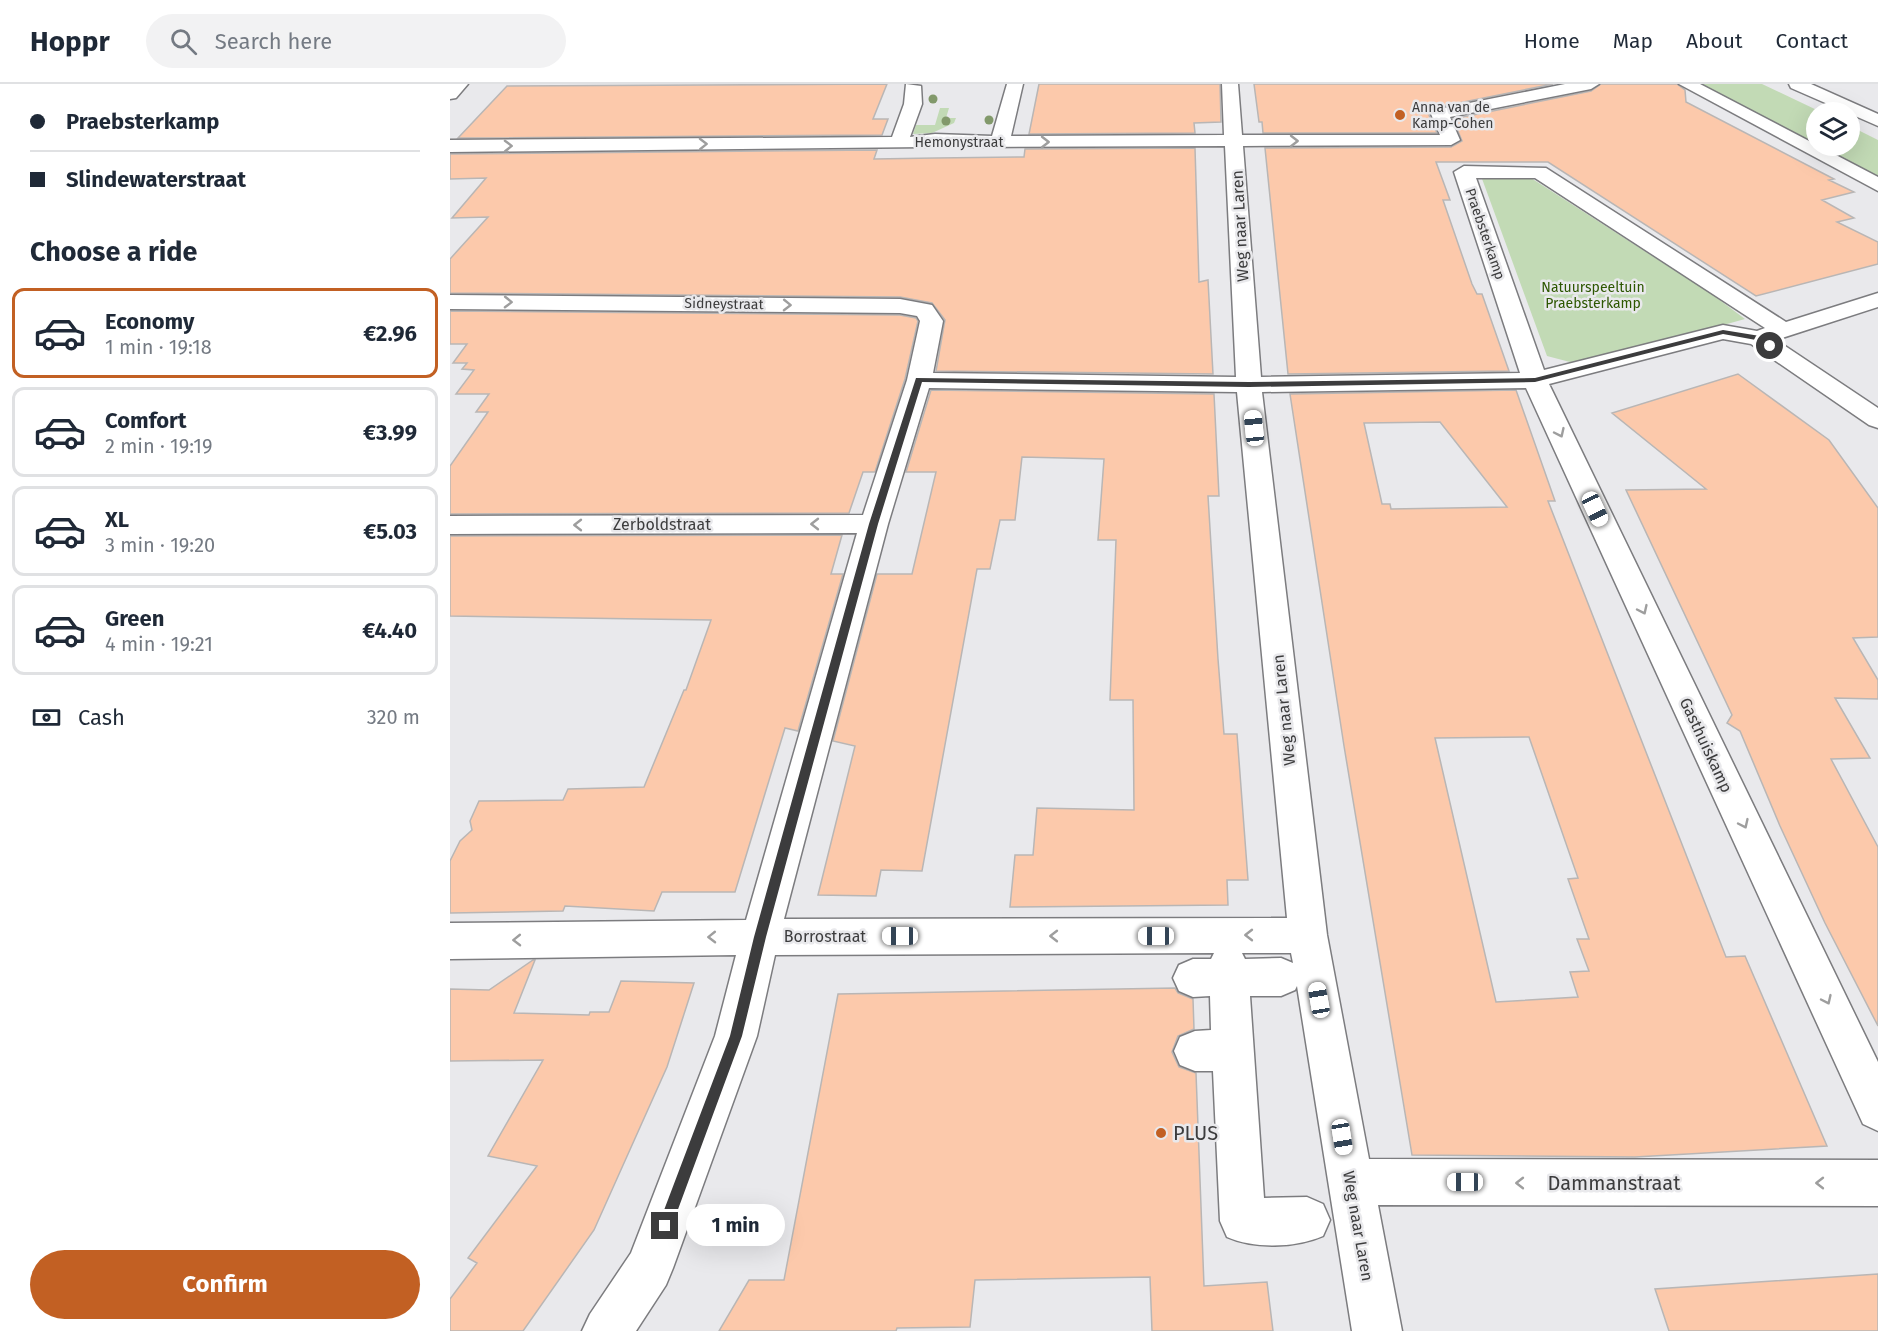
<!DOCTYPE html>
<meta charset="utf-8">
<style>
:root{--surface:#fff;--page:#f2f2f3;--text:#1f2937;--muted:#747a83;--line:#e0e1e3;--accent:#c26023}
body{margin:0;font-family:"Fira Sans",sans-serif;background:var(--page);color:var(--text);height:100vh;display:flex;flex-direction:column;font-size:22px;white-space:nowrap}
*{box-sizing:border-box;margin:0}
p{font-size:20px;color:var(--muted)}
.icon{flex:none;width:33px;height:33px;fill:none;stroke:currentColor;stroke-width:2;stroke-linecap:round;stroke-linejoin:round}
.map{position:relative;flex:1;overflow:hidden}
.drawer{display:flex;flex-direction:column;background:var(--surface);width:450px}
.drawer>*{flex:none}
.guide{display:grid;align-content:center;height:132px;padding:0 30px;background:var(--surface)}
.fabs{position:absolute;left:1356px;top:18px;display:grid;gap:12px}
.fabs a{display:grid;place-items:center;width:54px;height:54px;border-radius:50%;background:var(--surface);box-shadow:0 6px 24px #0002;font-size:30px}
.end{position:absolute;width:27px;height:27px;margin:-14px;border:8px solid #3c3c3d;background:#fff;box-shadow:0 0 0 3px #fff}
.from{border-radius:50%}
.bubble{position:absolute;height:42px;border-radius:21px;background:var(--surface);box-shadow:0 6px 24px #0002;font-size:20px;font-weight:700;line-height:42px;text-align:center}
.car{position:absolute;width:18px;height:36px;margin:-18px -9px;border-radius:8px;box-shadow:0 0 4px 2px #0007;background:linear-gradient(#fff 24%,#345 0 40%,#fff 0 76%,#345 0 86%,#fff 0)}
.guide b{display:flex;align-items:center;gap:21px;height:57px;font-size:22px}
.guide b+b{border-top:2px solid var(--line)}
.guide i{width:15px;height:15px;background:var(--text)}
ul{padding:0;list-style:none}
li{display:flex;align-items:center;gap:18px;height:90px;margin:0 12px 9px;padding:0 18px;border:3px solid var(--line);border-radius:12px}
li div{flex:1}
li b{display:block;font-size:22px}
li em{font-style:normal;font-weight:700}
li.active{border-color:var(--accent)}
li>.icon{width:54px;height:54px;stroke-width:1.5}
h2{padding:0 30px;font-size:27px;line-height:72px}
.pay{display:flex;align-items:center;gap:15px;height:66px;padding:0 30px;font-size:22px}
.pay p{margin-inline-start:auto}
.action{display:flex;gap:12px;margin-top:auto;padding:12px 30px}
.action a{flex:1;height:69px;border-radius:36px;background:var(--accent);color:#fff;font-size:24px;font-weight:700;line-height:69px;text-align:center}
header{display:flex;align-items:center;gap:36px;box-sizing:border-box;height:84px;padding:0 30px;background:var(--surface);border-bottom:2px solid var(--line)}
header strong{font-size:28px}
nav{display:flex;gap:33px;margin-inline-start:auto;font-size:21px}
.search{width:420px;height:54px;background:var(--page);display:flex;align-items:center;gap:15px;box-sizing:border-box;padding:0 21px;border-radius:33px;color:var(--muted);font-size:22px}
main{display:flex;flex:1;min-height:0}
.map>svg:first-child{display:block}
.green{fill:#c2dab5}
.building{fill:#fcc9ab;stroke:#b9b6b5;stroke-width:1.5;fill-rule:evenodd}
.lines{fill:none;stroke-linecap:round;stroke-linejoin:round}
.minor-casing{stroke:#7c7c7f;stroke-width:3}
.minor{fill:#fff;fill-rule:evenodd}
.tree{fill:#82996b}
.oneway{stroke:#9e9e9e}
.route{fill:#3c3c3d}
.poi-dot{fill:#c26023;stroke:#e9e9ec;stroke-width:2}
.labels{text-anchor:middle;dominant-baseline:central;stroke-width:5;stroke-linejoin:round;paint-order:stroke}
.far-poi-label{font-size:14px;fill:#3c3c3d;stroke:#e9e9ec;text-anchor:start}
.far-street-label{font-size:14px;fill:#3c3c3d;stroke:#e9e9ec}
.far-park-label{font-size:14px;fill:#2d5701;stroke:#e9e9ec}
.street-label{font-size:16px;fill:#3c3c3d;stroke:#e9e9ec}
.near-poi-label{font-size:20px;fill:#3c3c3d;stroke:#e9e9ec;text-anchor:start}
.near-street-label{font-size:20px;fill:#3c3c3d;stroke:#e9e9ec}
</style>
<header>
<strong>Hoppr</strong>
<div class="search"><svg class="icon" aria-label="search" viewBox="0 0 24 24"><circle cx="10" cy="10" r="6"/><path d="M15 15l6 6"/></svg>Search here</div>
<nav><a>Home</a><a>Map</a><a>About</a><a>Contact</a></nav>
</header>
<main>
<section class="drawer">
<div class="guide">
<b><i class="from"></i>Praebsterkamp</b>
<b><i></i>Slindewaterstraat</b>
</div>
<h2>Choose a ride</h2>
<ul>
<li class="active"><svg class="icon" aria-label="car" viewBox="0 0 24 24"><path d="M5 17H2v-5l4-1 3-4h7l3 4 3 1v5h-3M9 17h6M6 11h13"/><circle cx="7" cy="17" r="2"/><circle cx="17" cy="17" r="2"/></svg><div><b>Economy</b><p>1 min · 19:18</p></div><em>€2.96</em></li>
<li><svg class="icon" aria-label="car" viewBox="0 0 24 24"><path d="M5 17H2v-5l4-1 3-4h7l3 4 3 1v5h-3M9 17h6M6 11h13"/><circle cx="7" cy="17" r="2"/><circle cx="17" cy="17" r="2"/></svg><div><b>Comfort</b><p>2 min · 19:19</p></div><em>€3.99</em></li>
<li><svg class="icon" aria-label="car" viewBox="0 0 24 24"><path d="M5 17H2v-5l4-1 3-4h7l3 4 3 1v5h-3M9 17h6M6 11h13"/><circle cx="7" cy="17" r="2"/><circle cx="17" cy="17" r="2"/></svg><div><b>XL</b><p>3 min · 19:20</p></div><em>€5.03</em></li>
<li><svg class="icon" aria-label="car" viewBox="0 0 24 24"><path d="M5 17H2v-5l4-1 3-4h7l3 4 3 1v5h-3M9 17h6M6 11h13"/><circle cx="7" cy="17" r="2"/><circle cx="17" cy="17" r="2"/></svg><div><b>Green</b><p>4 min · 19:21</p></div><em>€4.40</em></li>
</ul>
<div class="pay"><svg class="icon" aria-label="cash" viewBox="0 0 24 24"><path d="M3 7h18v10H3z"/><circle cx="12" cy="12" r="2"/></svg>Cash<p>320 m</p></div>
<div class="action"><a>Confirm</a></div>
</section>
<div class="map">
<svg width="1428" height="1247" viewBox="0 0 1428 1247">
<rect width="100%" height="100%" fill="#e9e9ec"/>
<!-- green -->
<path class="green" d="M1248 0H1312L1371 28H1366V61Z
M490 24H499L496 34H506L504 39 482 49 463 50 466 41H485Z
M1400 42 1428 56V92L1368 62H1400Z
M1031 92 1081 94 1263 211 1295 235 1147 276 1120 278 1097 272Z"/>
<!-- building -->
<path class="building" d="M437 0 423 35H438L432 51 8 54 57 2Z
M589 0H770L771 38 744 39 745 49 579 50Z
M804 0H1103L984 24 979 31 987 49H813L812 38H809Z
M1151 0H1227L1235 6 1236 18 1384 95 1379 96 1404 108 1372 116 1404 134 1387 138 1428 158V180L1306 212 1098 78H986L1000 116H993L1022 200 1027 210H1032L1059 287 838 290 815 64 1001 63 1012 57 1003 35 1141 7Z
M745 64 749 198 758 196 763 290 486 287 495 236 482 219 450 213 0 209V175L38 133 2 134 36 94 0 95V70L427 66 424 75 485 74 574 73 575 65Z
M0 227 450 231 466 234 468 237 455 295 425 388H413L399 429 0 430V382L38 328H26L39 310H6L24 286 12 285 17 279H3L17 260H0Z
M1288 290 1379 356 1428 424V553L1403 554 1428 596V615L1385 614 1420 674 1381 675 1428 763V942L1375 839 1330 742 1290 647 1277 639 1282 631 1176 406 1256 405 1162 329Z
M481 306 764 310 769 412H758L768 575 774 650H787L798 796H777L778 821 560 823 565 771H583L587 724 684 726 683 616H660L666 456H648L654 375 572 373 565 436H550L540 485H527L472 787 431 786 426 812 368 811 405 662 383 657 427 490H462L486 388H456Z
M1066 306 1105 417H1098L1276 873 1295 872 1377 1062 1185 1073 962 1071 894 662 840 310ZM990 338 1057 423 941 425 940 420H932L914 339ZM1079 653 1128 794 1118 795 1139 855H1127L1139 887 1120 888 1128 913 1046 918 985 654Z
M392 451 381 490H393L348 647 335 644 285 808H212L204 827 115 822 113 827 0 829V777L10 757 22 746 20 737 29 717 113 716 118 705 194 703 234 606H236L261 536 0 532V452Z
M83 876H85L64 929 139 931 140 928H159L171 897 244 899 217 983 144 1146 73 1247H0V1215L27 1179 18 1174 87 1082 38 1072 93 976 0 977V905L39 906Z
M725 904 728 909 743 915 744 945 728 952 722 968 729 983 746 989 754 1202 817 1198 823 1247H702L700 1193 525 1196 520 1243 447 1244 446 1247H269L299 1196H334L388 910Z
M1428 1190V1247H1219L1205 1205Z"/>
<g class="lines">
<defs>
<path id="minor" d="M0 0H18L6 14 0 15Z
M456 0 471 2 472 20 460 53 485 50 542 52 557 0H573L561 52 774 51 772 0H788L792 51H990L981 30 984 26 1115 0H1149L1141 5 1000 33 1010 56 1001 61 793 62 811 293 1070 289 1004 88 1014 82 1096 84 1336 238 1428 209V223L1326 256 1428 324V344L1419 341 1301 260 1273 255 1099 300 1428 978V1047L1413 1040 1076 304 812 308 877 851 919 1075 1428 1076V1122L928 1121 952 1247H902L847 902 845 906 831 912H800L814 1114 857 1113 873 1120 880 1136 873 1152C846 1164 804 1165 777 1153L770 1137 763 987H745L730 981 724 967 730 953 745 947 761 946 760 912 743 913 729 907 723 894 729 881 743 875H761L764 869 325 871 307 952 223 1184 216 1201 186 1247H132L140 1230 181 1169 265 952 286 871 0 875V839L296 836 407 449 0 450V432L413 431 457 296 470 237 467 232 450 229 0 225V211L450 215 482 221 493 237 483 289 786 293 775 62 528 63 486 61 475 63 0 68V56L442 53 454 20ZM1026 94H1085L1315 244 1307 247 1273 241 1094 286ZM479 304 787 308 837 834 334 835 438 440ZM792 869H841L843 879 831 874 795 875Z
M1229 0H1250L1428 93V107Z
M1339 0H1361L1428 30V42L1341 4Z"/>
</defs>
<!-- minor casing -->
<use href="#minor" class="minor-casing"/>
<!-- minor -->
<use href="#minor" class="minor"/>
</g>
<!-- trees -->
<g class="tree">
<circle cx="483" cy="15" r="4.5"/>
<circle cx="539" cy="36" r="4.5"/>
<circle cx="496" cy="37" r="4.5"/>
</g>
<!-- one-way arrows -->
<defs><path id="oneway-chevron" d="M-2-3.5L2.5 0L-2 3.5" fill="none" stroke-width="1.6" stroke-linecap="round" stroke-linejoin="round" transform="scale(1.5)"/></defs>
<g class="oneway">
<use href="#oneway-chevron" transform="translate(844 57)"/>
<use href="#oneway-chevron" transform="translate(595 58)"/>
<use href="#oneway-chevron" transform="translate(253 60) rotate(-1)"/>
<use href="#oneway-chevron" transform="translate(58 62) rotate(-1)"/>
<use href="#oneway-chevron" transform="translate(58 218) rotate(1)"/>
<use href="#oneway-chevron" transform="translate(337 221) rotate(1)"/>
<use href="#oneway-chevron" transform="translate(1110 349) rotate(65)"/>
<use href="#oneway-chevron" transform="translate(365 440) rotate(-180)"/>
<use href="#oneway-chevron" transform="translate(128 441) rotate(180)"/>
<use href="#oneway-chevron" transform="translate(1193 526) rotate(65)"/>
<use href="#oneway-chevron" transform="translate(1294 740) rotate(65)"/>
<use href="#oneway-chevron" transform="translate(799 851) rotate(180)"/>
<use href="#oneway-chevron" transform="translate(604 852) rotate(180)"/>
<use href="#oneway-chevron" transform="translate(262 853) rotate(179)"/>
<use href="#oneway-chevron" transform="translate(67 856) rotate(179)"/>
<use href="#oneway-chevron" transform="translate(1377 916) rotate(65)"/>
<use href="#oneway-chevron" transform="translate(1070 1099) rotate(-180)"/>
<use href="#oneway-chevron" transform="translate(1370 1099) rotate(-180)"/>
</g>
<!-- route -->
<path class="route" d="M1273 246 1310 252 1323 262 1320 264 1306 256 1273 250 1085 298 799 303 472 298 428 440 316 853 292 952 220 1147H210L208 1142 280 952 304 853 419 440 466 294 799 298 1085 294Z"/>
<!-- markers -->
<g class="poi-dot">
<circle cx="950" cy="31" r="6"/>
<circle cx="711" cy="1049" r="6"/>
</g>
<g class="labels">
<!-- far-poi labels -->
<g class="far-poi-label">
<text x="962" y="23">Anna van de<tspan x="962" dy="16">Kamp-Cohen</tspan></text>
</g>
<!-- far-street labels -->
<g class="far-street-label">
<text x="509" y="58">Hemonystraat</text>
<text transform="translate(1035 150) rotate(71)">Praebsterkamp</text>
<text transform="translate(274 220) rotate(1)">Sidneystraat</text>
</g>
<!-- far-park labels -->
<g class="far-park-label">
<text x="1143" y="203">Natuurspeeltuin<tspan x="1143" dy="16">Praebsterkamp</tspan></text>
</g>
<!-- street labels -->
<g class="street-label">
<text transform="translate(790 142) rotate(-93)">Weg naar Laren</text>
<text x="212" y="440">Zerboldstraat</text>
<text transform="translate(834 626) rotate(-96)">Weg naar Laren</text>
<text transform="translate(1256 661) rotate(65)">Gasthuiskamp</text>
<text x="375" y="852">Borrostraat</text>
<text transform="translate(908 1142) rotate(80)">Weg naar Laren</text>
</g>
<!-- near-poi labels -->
<g class="near-poi-label">
<text x="723" y="1049">PLUS</text>
</g>
<!-- near-street labels -->
<g class="near-street-label">
<text x="1164" y="1099">Dammanstraat</text>
</g>
</g>
</svg>
<div class="fabs">
<a><svg class="icon" aria-label="layers" viewBox="0 0 24 24"><path d="M12 4l9 5-9 5-9-5zM3 14l9 5 9-5"/></svg></a>
</div>
<i class="end from" style="left:1320px;top:262px"></i>
<i class="end" style="left:215px;top:1142px"></i>
<div class="bubble" style="left:236px;top:1120px;width:99px">1 min</div>
<i class="car" style="left:804px;top:344px;rotate:354deg"></i>
<i class="car" style="left:1145px;top:425px;rotate:155deg"></i>
<i class="car" style="left:450px;top:852px;rotate:270deg"></i>
<i class="car" style="left:706px;top:852px;rotate:270deg"></i>
<i class="car" style="left:869px;top:916px;rotate:350deg"></i>
<i class="car" style="left:892px;top:1053px;rotate:171deg"></i>
<i class="car" style="left:1015px;top:1098px;rotate:270deg"></i>
</div>
</main>
